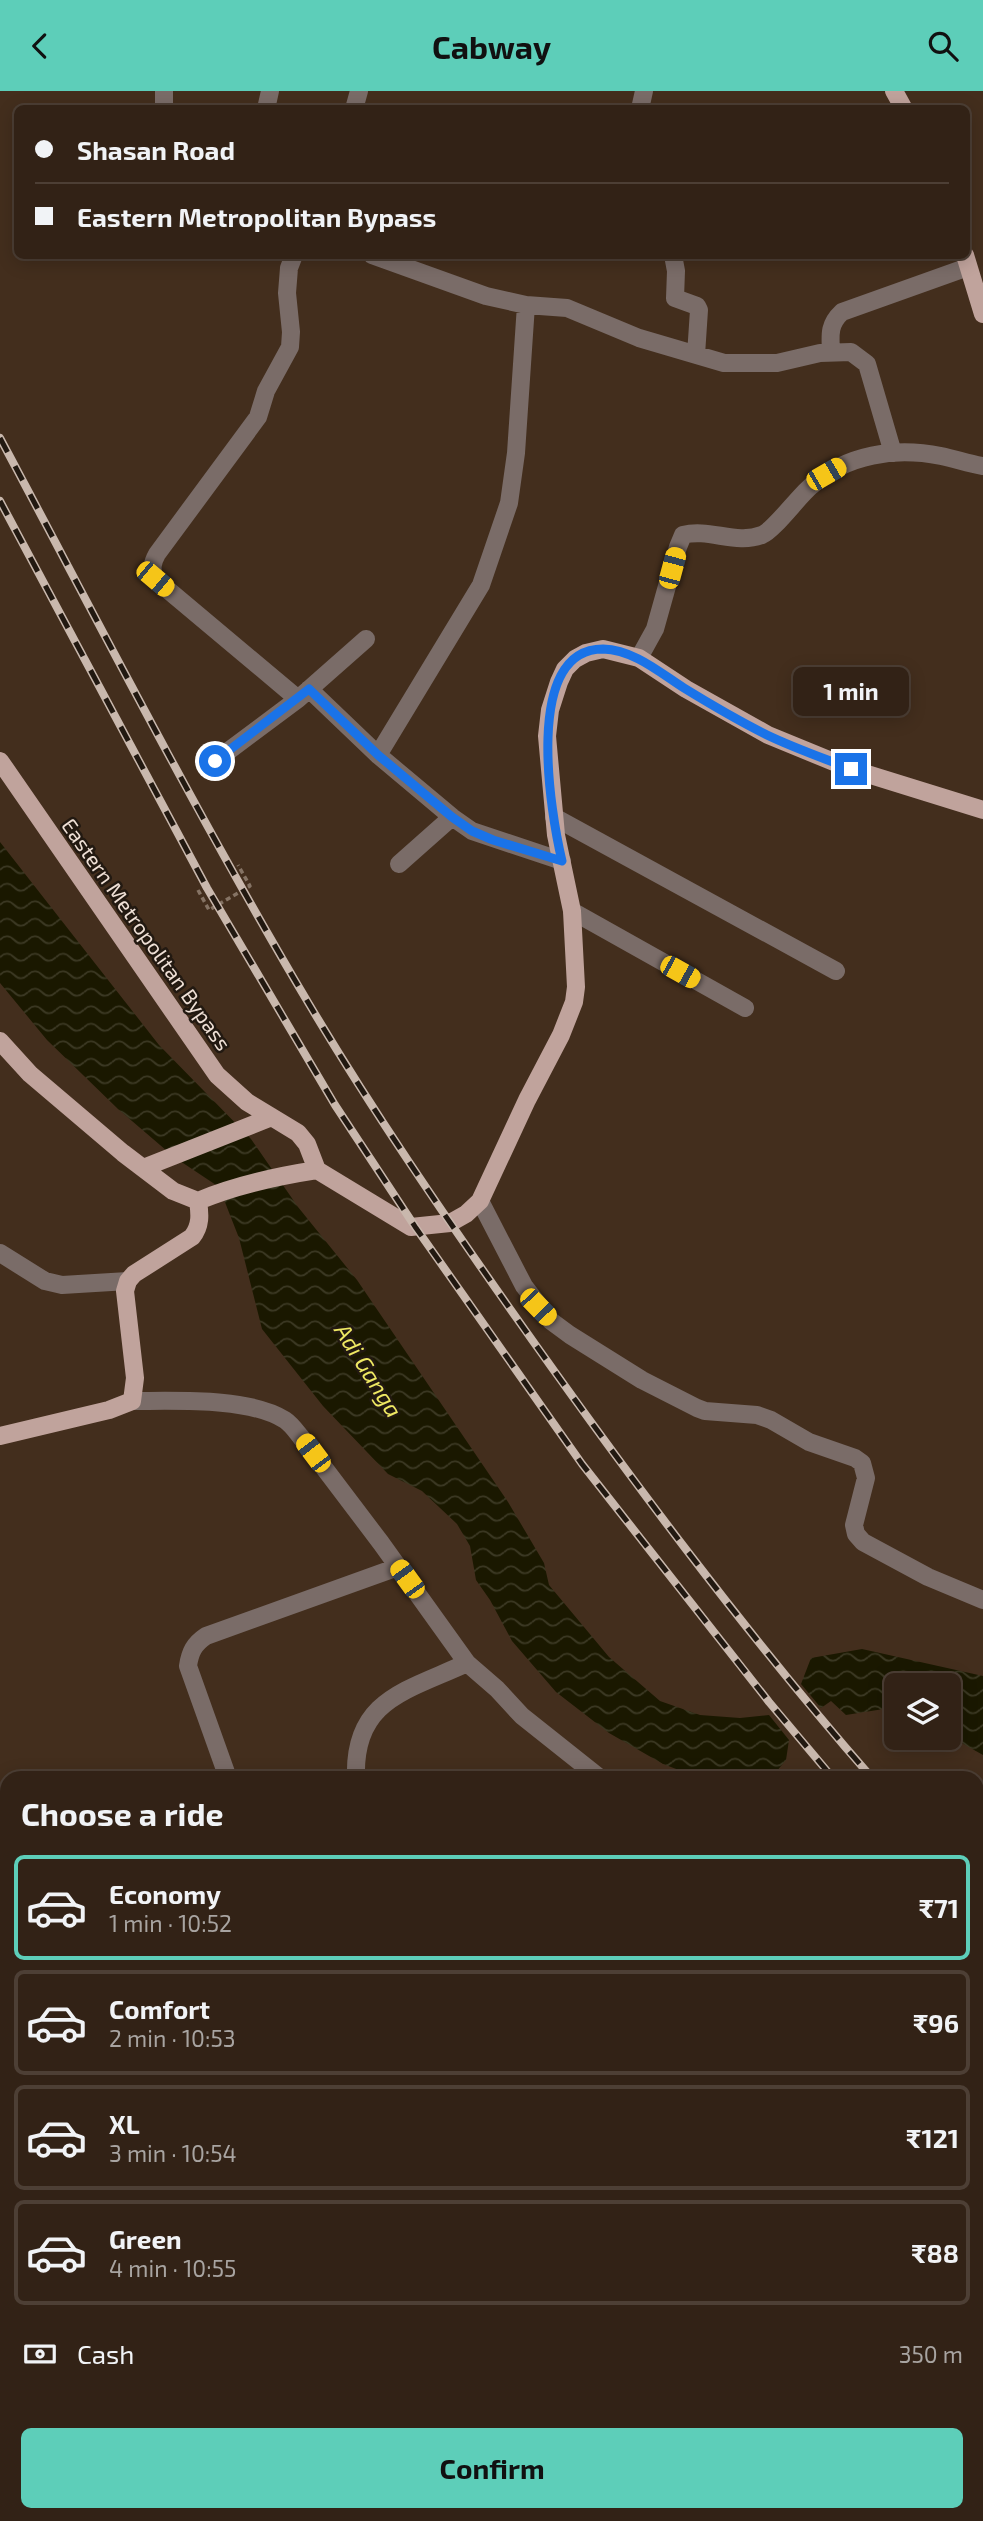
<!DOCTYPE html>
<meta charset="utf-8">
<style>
:root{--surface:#322216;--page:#3d2f23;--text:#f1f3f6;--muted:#a8a4a1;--line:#4d3f35;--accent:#5dceb9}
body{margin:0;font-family:"Exo 2",sans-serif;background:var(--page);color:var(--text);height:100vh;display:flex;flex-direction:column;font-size:26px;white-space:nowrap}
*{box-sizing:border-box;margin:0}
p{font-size:23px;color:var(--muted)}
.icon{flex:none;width:38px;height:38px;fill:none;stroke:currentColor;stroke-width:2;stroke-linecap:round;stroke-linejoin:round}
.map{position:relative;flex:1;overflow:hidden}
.sheet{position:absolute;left:0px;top:1680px;width:984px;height:751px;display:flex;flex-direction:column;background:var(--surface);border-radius:21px 21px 0 0;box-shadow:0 4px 18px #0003,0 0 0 2px var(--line)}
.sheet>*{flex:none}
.top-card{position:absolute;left:14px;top:14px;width:956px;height:154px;border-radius:10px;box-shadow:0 4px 18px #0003,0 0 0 2px var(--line);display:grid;align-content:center;height:154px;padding:0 21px;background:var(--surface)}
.controls{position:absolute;left:884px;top:1582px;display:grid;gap:14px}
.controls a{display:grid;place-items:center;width:77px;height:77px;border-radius:10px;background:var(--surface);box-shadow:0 4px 18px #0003,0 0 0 2px var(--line);font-size:35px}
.end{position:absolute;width:32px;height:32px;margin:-16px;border:9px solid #1a73e8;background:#fff;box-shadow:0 0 0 4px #fff}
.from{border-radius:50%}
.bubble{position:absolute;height:49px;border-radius:10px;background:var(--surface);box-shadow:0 4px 18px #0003,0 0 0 2px var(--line);font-size:23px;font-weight:700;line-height:49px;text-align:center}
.car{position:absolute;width:21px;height:42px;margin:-21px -10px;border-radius:9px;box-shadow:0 0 5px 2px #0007;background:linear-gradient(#f5c518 24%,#345 0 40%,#f5c518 0 76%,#345 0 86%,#f5c518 0)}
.top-card b{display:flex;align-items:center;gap:24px;height:66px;font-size:26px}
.top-card b+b{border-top:2px solid var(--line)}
.top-card i{width:18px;height:18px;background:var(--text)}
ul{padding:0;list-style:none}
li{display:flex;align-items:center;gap:21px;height:105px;margin:0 14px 10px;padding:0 7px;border:4px solid var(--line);border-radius:10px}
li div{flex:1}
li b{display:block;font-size:26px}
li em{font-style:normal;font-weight:700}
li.active{border-color:var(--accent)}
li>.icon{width:63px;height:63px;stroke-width:1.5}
h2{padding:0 21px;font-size:32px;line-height:84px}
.pay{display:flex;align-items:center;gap:18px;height:77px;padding:0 21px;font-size:26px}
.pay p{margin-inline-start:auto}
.cta{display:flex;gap:14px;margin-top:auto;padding:14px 21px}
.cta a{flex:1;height:80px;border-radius:10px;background:var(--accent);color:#111;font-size:28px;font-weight:700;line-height:80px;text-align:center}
header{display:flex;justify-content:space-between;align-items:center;height:91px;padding:0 21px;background:var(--accent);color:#111;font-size:32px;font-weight:700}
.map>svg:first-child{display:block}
.water{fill:url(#water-waves)}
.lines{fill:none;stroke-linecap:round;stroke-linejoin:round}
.path{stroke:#857364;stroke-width:3.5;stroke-dasharray:5 3.5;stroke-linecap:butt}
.minor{stroke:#7a6c68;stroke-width:18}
.major{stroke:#c0a39c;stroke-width:18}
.rail-casing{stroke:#c9b8ad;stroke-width:8}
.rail{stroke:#221911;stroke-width:5;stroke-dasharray:16;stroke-linecap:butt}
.route{stroke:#1a73e8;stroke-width:9}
.labels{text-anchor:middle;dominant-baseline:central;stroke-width:5;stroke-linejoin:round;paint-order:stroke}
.street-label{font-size:21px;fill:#efe0d6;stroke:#221911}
.water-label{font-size:23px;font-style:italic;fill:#efe963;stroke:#221911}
</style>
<header><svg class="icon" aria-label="back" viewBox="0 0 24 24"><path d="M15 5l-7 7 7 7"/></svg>Cabway<svg class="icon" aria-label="search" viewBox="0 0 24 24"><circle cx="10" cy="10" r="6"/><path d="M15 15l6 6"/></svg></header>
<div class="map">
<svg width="983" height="2430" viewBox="0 0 983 2430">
<defs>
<pattern id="water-waves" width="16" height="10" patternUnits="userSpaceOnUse" patternTransform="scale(1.75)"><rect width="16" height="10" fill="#1a1800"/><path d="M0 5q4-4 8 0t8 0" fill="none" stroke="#3c3924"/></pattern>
</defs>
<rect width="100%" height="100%" fill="#432e1d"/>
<!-- water -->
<path class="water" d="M0 751 159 954 251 1048 298 1116 357 1189 508 1411 544 1472 549 1494 609 1566 660 1610 700 1624 740 1627 769 1624 789 1649 786 1669 771 1687H700L663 1673 609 1642 556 1601 512 1550 490 1509 476 1489 470 1455 457 1433 422 1400 388 1383 323 1315 262 1238 239 1147 219 1096 174 1066 118 1018 47 949 0 892Z
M862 1558 983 1585V1664L949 1645 948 1594H896V1616L846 1624 831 1610 821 1617 801 1593 811 1567Z"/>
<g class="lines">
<!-- path -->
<path class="path" d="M198 799 209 819 250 795 238 774"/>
<!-- minor -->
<path class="minor" d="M164 18V0
M266 18 270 0
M354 18 359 0
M640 18 644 0
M294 164 289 177 287 202 291 241 290 256 266 300 258 326 157 463C152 472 151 478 155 488L298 608
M372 164 486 205 526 214 567 217 639 247 724 272H777L820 262 851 261 867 273 893 362
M673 164 676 180 675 207 697 215 699 219 696 264
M831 261C830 243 829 233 842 221L968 176
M639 567 655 538 678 456 683 444C709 437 736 454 762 444 774 439 798 406 811 395 847 363 895 356 941 365 956 368 969 373 983 375
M309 598 378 664 452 726 472 740 562 770
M378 664 481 494 509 412 516 362 526 214
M215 670 298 608 366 548
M554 726 836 880
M399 773 452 726
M572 820 745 917
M480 1110 524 1195 551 1230 570 1244 642 1289 697 1317 705 1320 757 1324 771 1329 809 1351 855 1367 862 1372 866 1387 854 1434 856 1443 863 1451 928 1486 983 1509
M0 1162 45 1190 62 1194 128 1190
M132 1310C174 1310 249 1306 285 1329 291 1333 296 1340 300 1345L381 1452 467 1572 497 1598 522 1625 600 1687
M228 1687 188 1575C190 1561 194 1553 206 1545L398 1476
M356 1687C353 1608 407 1600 467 1572
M0 1826 7 1824
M976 2217 983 2227
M403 2424 407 2430
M650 2430 667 2424"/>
<!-- major -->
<path class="major" d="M894 0 904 18
M965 164 983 223
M0 670 217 984 247 1011 298 1042 307 1053 317 1079
M0 950 30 983 123 1062 173 1100 198 1110C236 1094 278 1085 317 1079L411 1136 450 1132 466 1123 480 1110 527 1009 561 944 574 911 576 896 572 820 556 744 547 645 550 619 559 591 565 578 575 568 586 562 603 558 639 567 686 598 768 644 851 678 983 719
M143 1077 272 1026
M0 1345 109 1319 132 1310 135 1287 125 1200 128 1190 134 1183 192 1146C201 1135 200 1123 198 1110"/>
<defs>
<path id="rail" d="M0 347C101 536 199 728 309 913 372 1019 442 1121 513 1222 626 1382 743 1539 872 1687
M0 410 207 797 335 1014 416 1137 582 1373 769 1611 833 1687
M976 1806 983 1814
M976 1851 983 1859"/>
</defs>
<!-- rail casing -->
<use href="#rail" class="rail-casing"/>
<!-- rail -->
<use href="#rail" class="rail"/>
</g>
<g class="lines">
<!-- route -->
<path class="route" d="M215 670 309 598 378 664 452 726 472 740 493 749 562 770C551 724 522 558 603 558 634 559 659 581 684 597 710 613 739 630 767 644 794 657 823 667 851 678"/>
</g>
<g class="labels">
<!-- street labels -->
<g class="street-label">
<text transform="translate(147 843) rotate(55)">Eastern Metropolitan Bypass</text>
</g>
<!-- water labels -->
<g class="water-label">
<text transform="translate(369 1279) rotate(58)">Adi Ganga</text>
</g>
</g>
</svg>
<div class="controls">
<a><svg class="icon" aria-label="layers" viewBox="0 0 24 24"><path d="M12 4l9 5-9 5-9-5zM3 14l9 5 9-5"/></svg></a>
</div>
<i class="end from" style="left:215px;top:670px"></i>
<i class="end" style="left:851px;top:678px"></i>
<div class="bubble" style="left:793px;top:576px;width:116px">1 min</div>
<i class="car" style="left:826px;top:383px;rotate:60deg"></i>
<i class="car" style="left:672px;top:477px;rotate:15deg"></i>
<i class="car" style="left:155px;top:488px;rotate:130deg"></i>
<i class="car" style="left:680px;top:881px;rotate:119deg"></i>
<i class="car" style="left:538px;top:1216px;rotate:136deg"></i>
<i class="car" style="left:313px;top:1362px;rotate:323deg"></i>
<i class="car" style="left:407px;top:1488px;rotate:324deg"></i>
<div class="top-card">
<b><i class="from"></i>Shasan Road</b>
<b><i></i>Eastern Metropolitan Bypass</b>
</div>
<section class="sheet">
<h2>Choose a ride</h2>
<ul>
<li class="active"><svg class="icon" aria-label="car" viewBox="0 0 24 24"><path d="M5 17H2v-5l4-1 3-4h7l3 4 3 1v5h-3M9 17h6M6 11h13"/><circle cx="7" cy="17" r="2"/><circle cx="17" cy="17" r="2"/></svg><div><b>Economy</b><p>1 min · 10:52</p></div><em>₹71</em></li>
<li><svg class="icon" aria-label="car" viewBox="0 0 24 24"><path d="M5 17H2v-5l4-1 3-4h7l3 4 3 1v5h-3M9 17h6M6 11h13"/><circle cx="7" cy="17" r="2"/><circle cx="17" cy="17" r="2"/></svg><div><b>Comfort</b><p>2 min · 10:53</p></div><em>₹96</em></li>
<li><svg class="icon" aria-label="car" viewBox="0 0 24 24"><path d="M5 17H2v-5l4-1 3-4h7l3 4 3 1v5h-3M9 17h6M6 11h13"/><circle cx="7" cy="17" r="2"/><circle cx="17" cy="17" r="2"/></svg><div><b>XL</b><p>3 min · 10:54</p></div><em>₹121</em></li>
<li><svg class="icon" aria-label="car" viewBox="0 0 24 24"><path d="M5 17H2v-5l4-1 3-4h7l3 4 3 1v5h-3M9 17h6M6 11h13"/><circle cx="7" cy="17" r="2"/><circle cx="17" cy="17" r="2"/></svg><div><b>Green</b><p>4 min · 10:55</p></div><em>₹88</em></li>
</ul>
<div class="pay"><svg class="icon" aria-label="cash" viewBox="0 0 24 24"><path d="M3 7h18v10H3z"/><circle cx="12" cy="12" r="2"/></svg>Cash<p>350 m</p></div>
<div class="cta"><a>Confirm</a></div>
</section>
</div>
